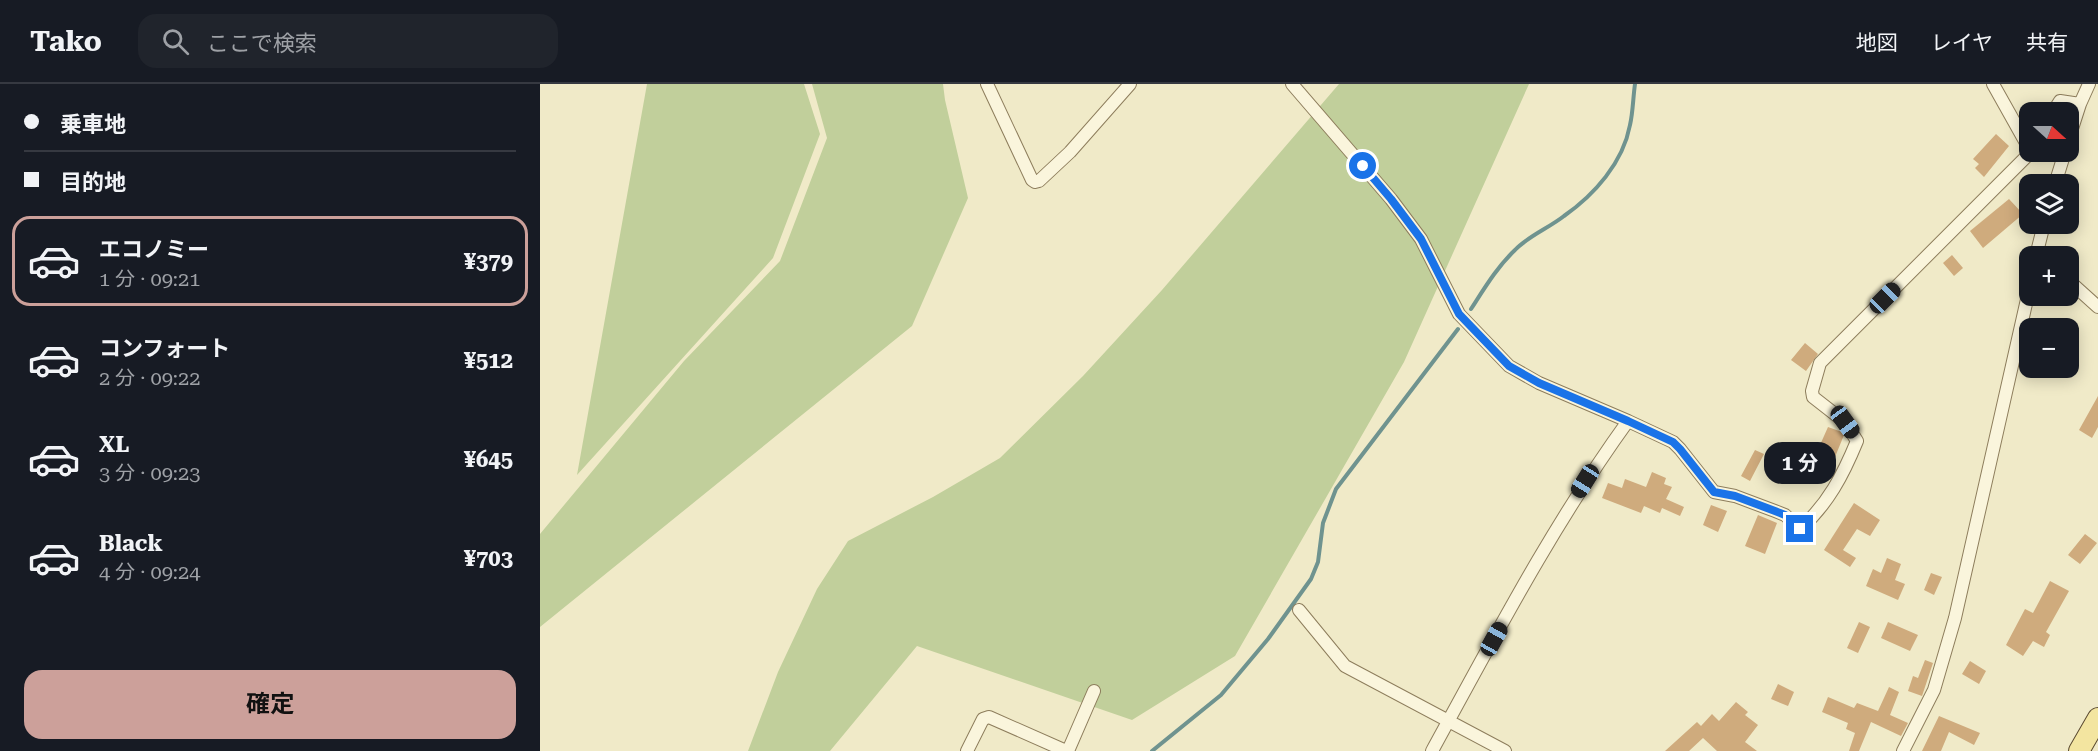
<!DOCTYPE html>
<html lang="ja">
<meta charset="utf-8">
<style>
:root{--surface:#171b24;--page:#20242c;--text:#f1f3f6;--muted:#9ea1a6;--line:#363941;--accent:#cca09a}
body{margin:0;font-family:"Roboto Serif","Noto Sans JP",serif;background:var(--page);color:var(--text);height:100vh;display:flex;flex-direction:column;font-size:22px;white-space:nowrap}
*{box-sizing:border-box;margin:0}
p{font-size:20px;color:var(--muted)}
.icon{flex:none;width:33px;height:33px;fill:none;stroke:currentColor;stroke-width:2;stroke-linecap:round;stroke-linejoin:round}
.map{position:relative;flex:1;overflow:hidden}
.details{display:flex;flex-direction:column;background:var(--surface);width:540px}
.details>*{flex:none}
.top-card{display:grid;align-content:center;height:132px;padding:0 24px;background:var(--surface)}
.needle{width:39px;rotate:111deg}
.fabs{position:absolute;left:1479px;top:18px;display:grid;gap:12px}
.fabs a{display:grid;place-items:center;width:60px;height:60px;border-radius:12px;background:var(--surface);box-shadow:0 3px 15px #0003;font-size:30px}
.end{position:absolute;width:27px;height:27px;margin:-14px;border:8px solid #1a73e8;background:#fff;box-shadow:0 0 0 3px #fff}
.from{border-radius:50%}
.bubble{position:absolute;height:42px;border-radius:18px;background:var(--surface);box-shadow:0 3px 15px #0003;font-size:20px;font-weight:700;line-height:42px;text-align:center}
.car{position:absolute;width:18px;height:36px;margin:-18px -9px;border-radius:8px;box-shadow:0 0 4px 2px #0007;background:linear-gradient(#222 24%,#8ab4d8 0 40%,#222 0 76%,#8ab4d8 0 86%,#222 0)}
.top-card b{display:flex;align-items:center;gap:21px;height:57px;font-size:22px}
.top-card b+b{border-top:2px solid var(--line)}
.top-card i{width:15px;height:15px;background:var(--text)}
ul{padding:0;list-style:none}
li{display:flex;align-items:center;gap:18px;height:90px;margin:0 12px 9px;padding:0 12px;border:3px solid transparent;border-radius:18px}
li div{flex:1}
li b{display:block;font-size:22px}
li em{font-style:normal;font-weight:700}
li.active{border-color:var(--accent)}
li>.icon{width:54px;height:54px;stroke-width:1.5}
.primary-button{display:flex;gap:12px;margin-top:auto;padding:12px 24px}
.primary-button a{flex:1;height:69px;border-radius:18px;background:var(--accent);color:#111;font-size:24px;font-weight:700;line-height:69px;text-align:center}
header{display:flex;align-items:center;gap:36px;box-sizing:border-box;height:84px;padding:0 30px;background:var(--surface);border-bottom:2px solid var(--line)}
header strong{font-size:28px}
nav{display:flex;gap:33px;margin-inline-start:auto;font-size:21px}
.search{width:420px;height:54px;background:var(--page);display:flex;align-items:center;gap:15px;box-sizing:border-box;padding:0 21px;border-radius:18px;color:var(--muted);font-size:22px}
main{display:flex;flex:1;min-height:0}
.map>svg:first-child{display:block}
.green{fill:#c1cf9b}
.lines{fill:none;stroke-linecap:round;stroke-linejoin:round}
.stream{stroke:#6f938f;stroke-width:4}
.building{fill:#cfab7d}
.street-casing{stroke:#8d7d5c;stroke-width:14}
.primary-casing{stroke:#5b4a30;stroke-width:22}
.street{stroke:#faf5dc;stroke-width:12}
.primary{stroke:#f3e5a0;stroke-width:20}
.route{stroke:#1a73e8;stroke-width:8}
</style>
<header>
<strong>Tako</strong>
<div class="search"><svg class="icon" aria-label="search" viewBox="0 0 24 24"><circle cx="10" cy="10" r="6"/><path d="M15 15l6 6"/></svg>ここで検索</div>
<nav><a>地図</a><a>レイヤ</a><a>共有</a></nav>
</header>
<main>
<section class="details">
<div class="top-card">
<b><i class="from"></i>乗車地</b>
<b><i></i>目的地</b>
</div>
<ul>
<li class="active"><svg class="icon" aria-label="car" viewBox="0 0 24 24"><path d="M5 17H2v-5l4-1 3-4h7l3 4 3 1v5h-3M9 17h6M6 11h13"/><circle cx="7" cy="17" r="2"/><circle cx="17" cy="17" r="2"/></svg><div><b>エコノミー</b><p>1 分 · 09:21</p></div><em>¥379</em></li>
<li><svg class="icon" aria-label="car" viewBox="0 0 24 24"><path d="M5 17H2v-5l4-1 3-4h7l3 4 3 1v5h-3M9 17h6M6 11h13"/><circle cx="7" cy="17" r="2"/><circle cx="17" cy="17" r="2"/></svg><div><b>コンフォート</b><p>2 分 · 09:22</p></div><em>¥512</em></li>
<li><svg class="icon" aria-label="car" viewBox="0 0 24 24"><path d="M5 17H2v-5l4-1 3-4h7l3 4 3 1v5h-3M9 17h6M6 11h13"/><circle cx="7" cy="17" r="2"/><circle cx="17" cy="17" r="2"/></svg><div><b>XL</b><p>3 分 · 09:23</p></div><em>¥645</em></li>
<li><svg class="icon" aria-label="car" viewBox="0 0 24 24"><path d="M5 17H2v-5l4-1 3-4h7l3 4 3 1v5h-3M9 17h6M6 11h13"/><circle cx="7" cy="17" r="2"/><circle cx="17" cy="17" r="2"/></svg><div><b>Black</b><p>4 分 · 09:24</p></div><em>¥703</em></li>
</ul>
<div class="primary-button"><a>確定</a></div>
</section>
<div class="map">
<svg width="1558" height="667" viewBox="0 0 1558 667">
<rect width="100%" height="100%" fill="#f0eac8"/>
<!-- green -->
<path class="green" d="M107 0H264L280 50 233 174 37 391Z
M272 0H403L405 16 428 114 372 242 0 543V450L144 277 240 177 287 54Z
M799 0H989L864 278 695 572 592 636 377 562 290 667H208L238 588 277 505 308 457 393 413 460 374 543 292 622 206Z"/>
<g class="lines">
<!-- stream -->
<path class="stream" d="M931 225C944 205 957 183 975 166 988 152 1009 144 1024 132 1054 111 1083 79 1090 41 1093 28 1093 14 1095 0
M612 667 681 611 728 555 771 495 778 478 783 439 796 405 918 245"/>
</g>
<!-- building -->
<path class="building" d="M1456 50 1469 62 1444 93 1435 84 1439 80 1433 75Z
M1469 115 1483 130 1443 164 1430 147Z
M1412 171 1423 184 1414 192 1403 179Z
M1265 259 1278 270 1266 287 1251 276Z
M1558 312V343L1552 354 1539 346Z
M1288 343 1302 348 1304 351 1286 395 1265 388 1268 379 1251 372 1255 361 1276 370Z
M1215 366 1224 370 1210 397 1201 392Z
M1112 388 1126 394 1124 400 1132 403 1126 415 1144 423 1140 432 1122 424 1120 429 1104 422 1101 429 1062 414 1068 399 1082 404 1085 395 1106 403Z
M1314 419 1340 436 1330 452 1317 445 1303 466 1316 474 1310 483 1284 466Z
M1171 421 1187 427 1178 448 1163 441Z
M1218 431 1237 439 1225 470 1205 462Z
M1545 450 1557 459 1540 480 1528 471Z
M1347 474 1361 480 1355 496 1365 500 1358 516 1326 502 1333 485 1341 489Z
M1391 489 1402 493 1394 511 1384 506Z
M1510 497 1529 507 1506 548 1510 551 1504 563 1493 557 1483 572 1466 561 1485 525 1493 529Z
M1319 538 1330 543 1318 569 1307 564Z
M1348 538 1378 551 1370 567 1341 554Z
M1385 576 1393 579 1382 612 1368 607 1373 592 1378 594Z
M1430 577 1446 587 1439 600 1422 590Z
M1238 600 1254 608 1248 622 1231 615Z
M1349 603 1359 608 1350 631 1368 639 1361 652 1331 638 1319 667H1309L1315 649 1306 645 1308 639 1282 628 1288 613 1314 624 1317 619 1338 627Z
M1196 618 1208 628 1205 631 1218 641 1205 658 1217 667H1177L1163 654 1149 667H1125L1157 638 1161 642 1172 630 1179 637Z
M1399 632 1440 649 1434 661 1409 648 1401 667H1382Z"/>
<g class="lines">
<defs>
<path id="street" d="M447 0 492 96 495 98 499 97 530 68 590 0
M752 0 851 115 881 155 919 230 969 282 999 299 1088 337 1133 358 1140 365 1174 408 1195 412 1235 427 1245 431 1260 445C1288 420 1303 391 1317 357L1305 338 1273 313 1272 307 1280 279 1491 68
M1453 0 1490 66
M1513 28 1520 17 1540 20
M1528 57 1540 20 1549 0
M1515 100 1525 68
M1496 172 1504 140
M1528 196 1558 223
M759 526 805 582 965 667
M427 667 443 635 449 633 526 667
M528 667 554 607
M892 667C954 554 1012 442 1088 337
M1363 667 1394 606 1415 534 1490 202"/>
<path id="primary" d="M1539 667 1558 634"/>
</defs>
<!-- street casing -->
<use href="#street" class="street-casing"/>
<!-- primary casing -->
<use href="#primary" class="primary-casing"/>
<!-- street -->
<use href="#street" class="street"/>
<!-- primary -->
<use href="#primary" class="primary"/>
</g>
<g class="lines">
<!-- route -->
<path class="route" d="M823 82 851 115 881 155 919 230 969 282 999 299 1088 337 1133 358 1140 365 1174 408 1195 412 1235 427 1245 431 1260 445"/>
</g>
</svg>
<div class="fabs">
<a><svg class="needle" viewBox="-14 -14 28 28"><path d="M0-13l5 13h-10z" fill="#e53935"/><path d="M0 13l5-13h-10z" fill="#9ea1a6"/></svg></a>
<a><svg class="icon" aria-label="layers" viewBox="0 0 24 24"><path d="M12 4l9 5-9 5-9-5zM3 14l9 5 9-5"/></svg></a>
<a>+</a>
<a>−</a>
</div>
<i class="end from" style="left:823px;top:82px"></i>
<i class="end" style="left:1260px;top:445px"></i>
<div class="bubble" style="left:1224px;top:358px;width:72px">1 分</div>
<i class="car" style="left:1345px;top:214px;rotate:45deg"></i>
<i class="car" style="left:1305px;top:338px;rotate:144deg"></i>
<i class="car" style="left:1045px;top:397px;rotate:212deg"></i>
<i class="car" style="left:954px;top:555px;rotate:29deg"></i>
</div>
</main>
